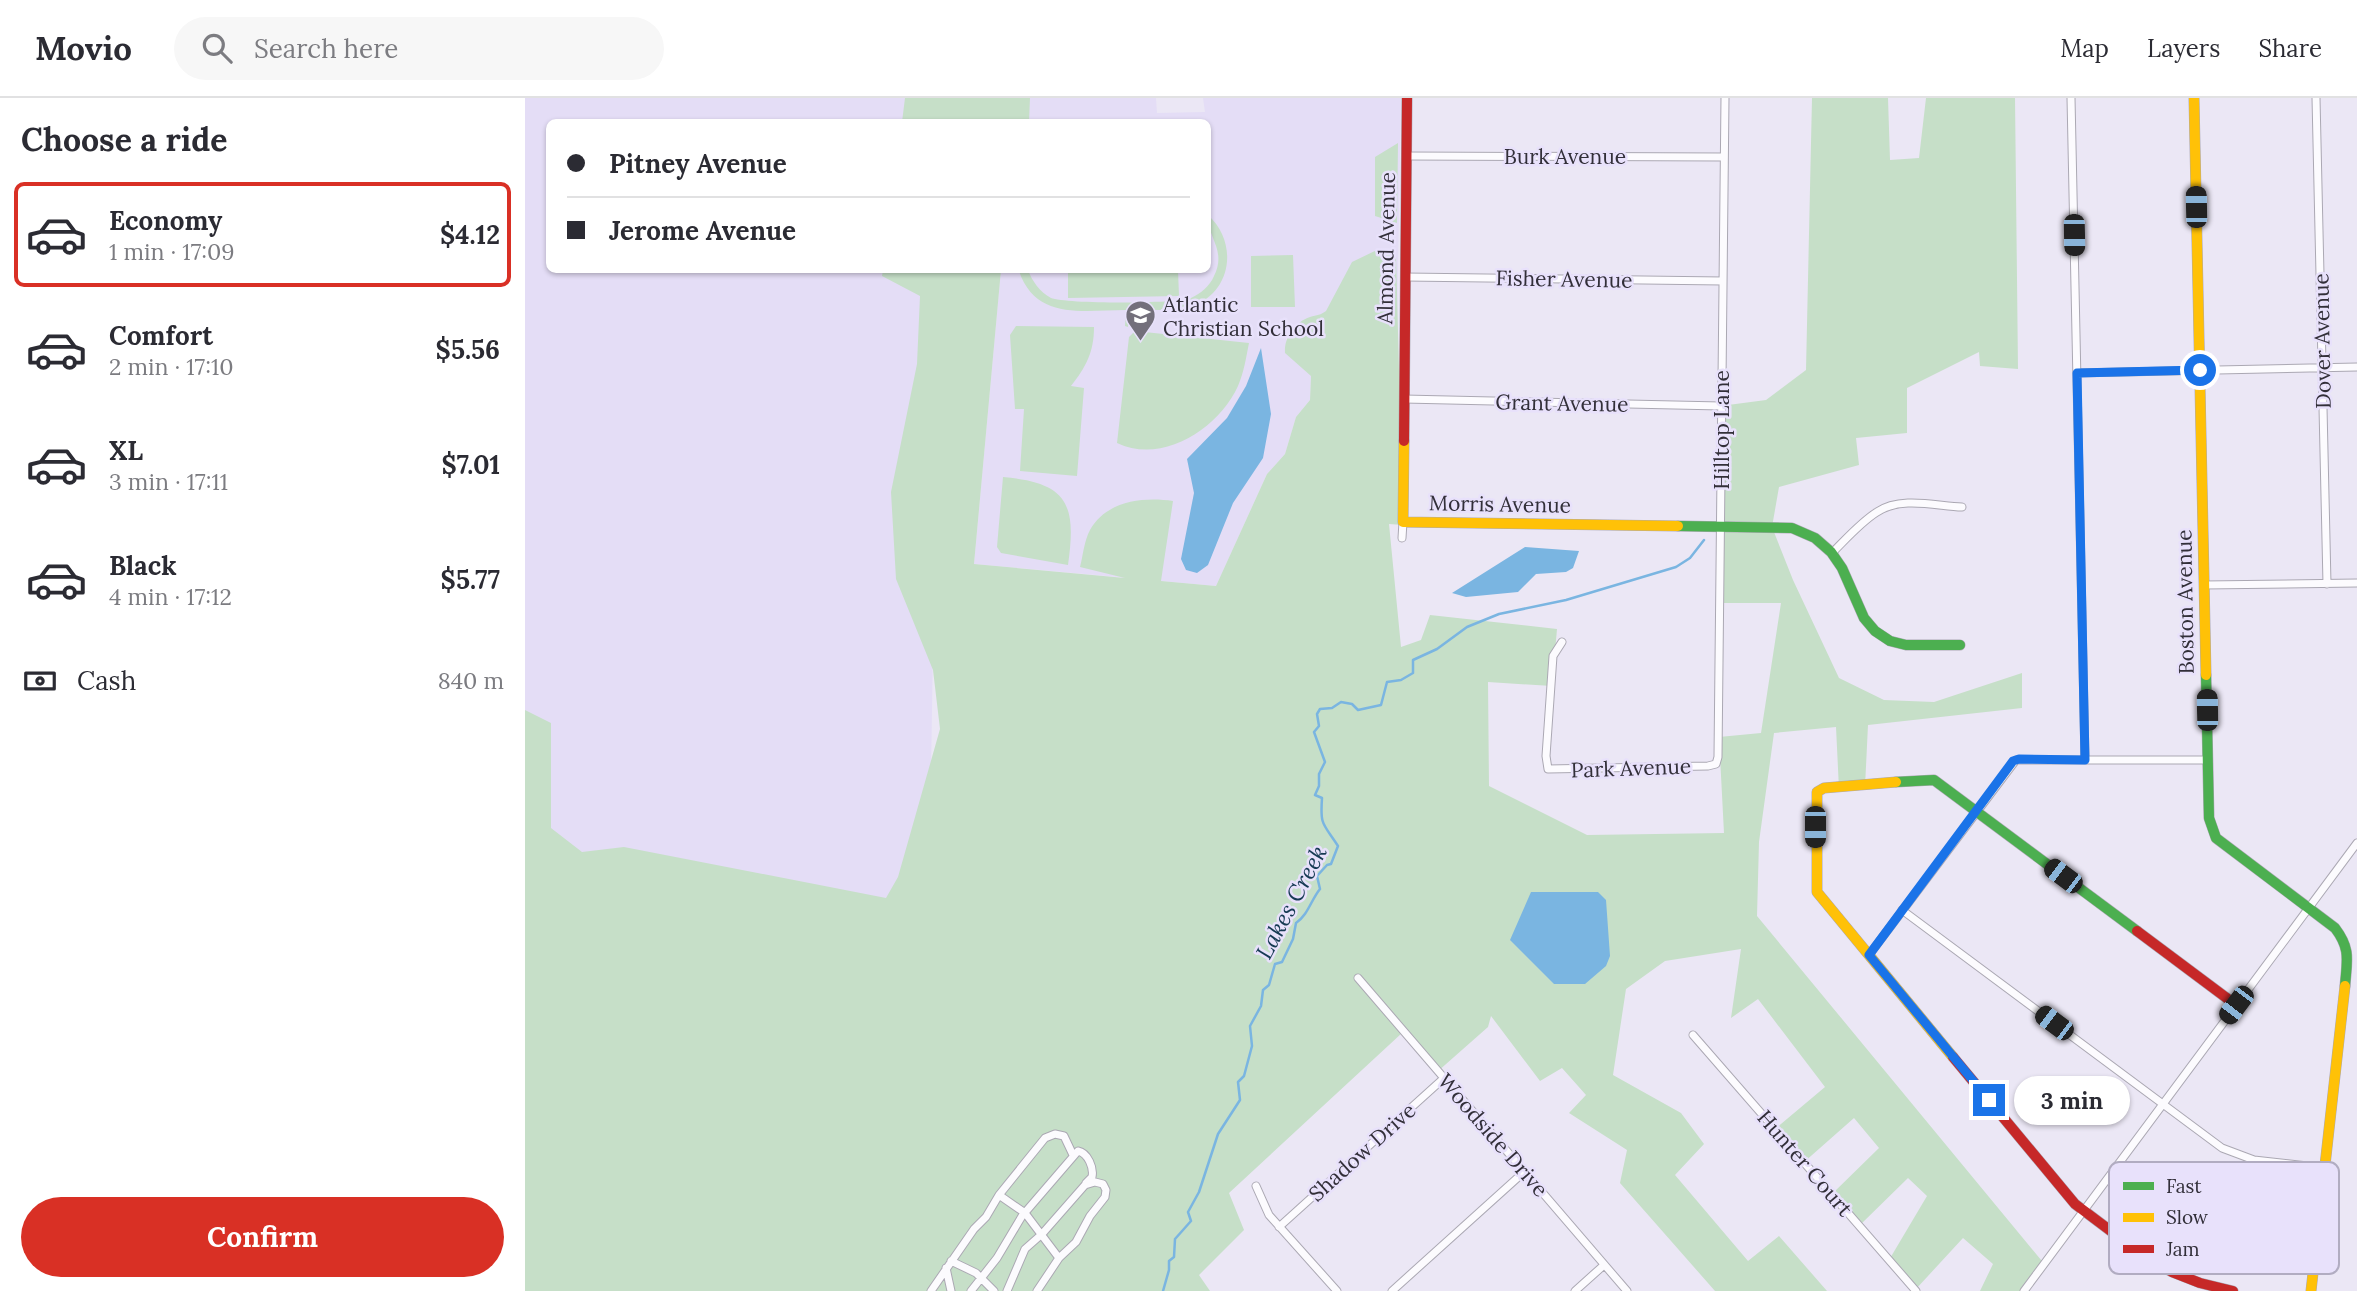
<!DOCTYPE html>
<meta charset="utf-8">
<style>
:root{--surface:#fff;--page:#f7f7f7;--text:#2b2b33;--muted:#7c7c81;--line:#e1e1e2;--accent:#d93025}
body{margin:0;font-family:Lora,serif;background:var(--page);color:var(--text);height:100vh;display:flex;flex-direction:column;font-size:26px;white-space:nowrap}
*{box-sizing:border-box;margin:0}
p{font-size:23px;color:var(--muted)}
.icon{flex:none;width:38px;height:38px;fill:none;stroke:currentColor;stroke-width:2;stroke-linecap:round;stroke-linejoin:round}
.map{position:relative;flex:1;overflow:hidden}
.panel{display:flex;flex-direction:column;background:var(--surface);width:525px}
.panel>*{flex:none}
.top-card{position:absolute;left:21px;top:21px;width:665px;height:154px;border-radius:10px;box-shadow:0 2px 5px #0004;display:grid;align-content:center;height:154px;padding:0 21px;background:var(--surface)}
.end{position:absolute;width:32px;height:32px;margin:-16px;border:9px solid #1a73e8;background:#fff;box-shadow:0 0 0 4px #fff}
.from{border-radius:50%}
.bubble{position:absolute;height:49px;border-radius:24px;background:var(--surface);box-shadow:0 2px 5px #0004;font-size:23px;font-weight:800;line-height:49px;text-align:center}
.car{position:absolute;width:21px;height:42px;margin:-21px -10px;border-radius:9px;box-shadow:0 0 5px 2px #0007;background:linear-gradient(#222 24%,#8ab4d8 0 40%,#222 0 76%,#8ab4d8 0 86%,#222 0)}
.top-card b{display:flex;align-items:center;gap:24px;height:66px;font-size:26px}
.top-card b+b{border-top:2px solid var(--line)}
.top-card i{width:18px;height:18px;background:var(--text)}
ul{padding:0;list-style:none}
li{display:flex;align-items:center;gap:21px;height:105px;margin:0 14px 10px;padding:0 7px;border:4px solid transparent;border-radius:10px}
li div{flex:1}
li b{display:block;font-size:26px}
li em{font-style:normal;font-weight:800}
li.selected{border-color:var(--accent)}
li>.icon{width:63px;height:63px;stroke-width:1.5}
h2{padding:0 21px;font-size:32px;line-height:84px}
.pay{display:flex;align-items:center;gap:18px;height:77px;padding:0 21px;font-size:26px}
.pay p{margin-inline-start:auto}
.cta{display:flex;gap:14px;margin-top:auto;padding:14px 21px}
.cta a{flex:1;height:80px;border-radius:42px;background:var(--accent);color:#fff;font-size:28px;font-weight:800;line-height:80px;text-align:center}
header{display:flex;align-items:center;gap:42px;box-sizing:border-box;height:98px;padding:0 35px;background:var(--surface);border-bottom:2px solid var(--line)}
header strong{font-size:33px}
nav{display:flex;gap:38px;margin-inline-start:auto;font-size:24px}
.search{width:490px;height:63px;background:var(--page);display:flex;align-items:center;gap:18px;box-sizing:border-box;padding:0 24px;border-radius:38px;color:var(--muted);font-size:26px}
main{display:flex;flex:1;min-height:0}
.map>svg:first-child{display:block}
.built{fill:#e4ddf6}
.green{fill:#c6dfc8}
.water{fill:#7ab5e1}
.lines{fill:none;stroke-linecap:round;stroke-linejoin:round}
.stream{stroke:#7ab5e1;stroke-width:2.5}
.street-casing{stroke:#aba8b3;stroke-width:9}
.fast-casing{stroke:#aba8b3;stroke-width:11}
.slow-casing{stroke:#aba8b3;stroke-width:11}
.jam-casing{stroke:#aba8b3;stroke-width:11}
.street{stroke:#fcfbfe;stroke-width:7}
.fast{stroke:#4caf50;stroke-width:10}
.slow{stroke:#ffc107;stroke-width:10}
.jam{stroke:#c62828;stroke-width:10}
.route{stroke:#1a73e8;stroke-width:9}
.labels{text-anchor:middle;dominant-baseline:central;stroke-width:5;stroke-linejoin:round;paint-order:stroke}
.street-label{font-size:21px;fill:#322f39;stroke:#e8e1fb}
.poi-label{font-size:21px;fill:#322f39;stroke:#e8e1fb;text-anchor:start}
.water-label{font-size:23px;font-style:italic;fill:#163a53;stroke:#e8e1fb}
.key{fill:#e8e1fb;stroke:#b1acc1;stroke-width:2}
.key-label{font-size:19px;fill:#322f39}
</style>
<header>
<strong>Movio</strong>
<div class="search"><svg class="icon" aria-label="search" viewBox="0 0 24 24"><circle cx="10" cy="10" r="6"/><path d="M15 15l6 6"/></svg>Search here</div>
<nav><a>Map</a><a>Layers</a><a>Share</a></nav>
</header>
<main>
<section class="panel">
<h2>Choose a ride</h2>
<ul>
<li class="selected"><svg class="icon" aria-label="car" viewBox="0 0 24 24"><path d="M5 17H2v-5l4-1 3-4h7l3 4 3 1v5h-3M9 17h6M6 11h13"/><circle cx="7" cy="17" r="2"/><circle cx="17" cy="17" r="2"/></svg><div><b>Economy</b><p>1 min · 17:09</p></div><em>$4.12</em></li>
<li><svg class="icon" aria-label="car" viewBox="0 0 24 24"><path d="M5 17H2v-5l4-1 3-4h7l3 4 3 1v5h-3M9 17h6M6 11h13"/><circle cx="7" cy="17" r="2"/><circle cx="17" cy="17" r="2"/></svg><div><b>Comfort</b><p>2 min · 17:10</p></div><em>$5.56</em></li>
<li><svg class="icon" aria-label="car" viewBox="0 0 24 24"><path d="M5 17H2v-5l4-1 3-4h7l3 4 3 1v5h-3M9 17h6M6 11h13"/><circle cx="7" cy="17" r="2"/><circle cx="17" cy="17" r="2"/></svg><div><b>XL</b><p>3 min · 17:11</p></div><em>$7.01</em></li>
<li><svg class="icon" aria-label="car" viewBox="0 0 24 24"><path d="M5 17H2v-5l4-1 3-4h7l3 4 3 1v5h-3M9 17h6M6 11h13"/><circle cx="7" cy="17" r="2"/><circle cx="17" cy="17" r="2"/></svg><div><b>Black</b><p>4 min · 17:12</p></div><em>$5.77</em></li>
</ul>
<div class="pay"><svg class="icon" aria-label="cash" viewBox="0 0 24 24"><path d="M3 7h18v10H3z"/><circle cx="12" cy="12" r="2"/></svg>Cash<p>840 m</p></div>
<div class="cta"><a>Confirm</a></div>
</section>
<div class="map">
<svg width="1832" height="1193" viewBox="0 0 1832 1193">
<rect width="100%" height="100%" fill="#ebe7f5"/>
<!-- built -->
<path class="built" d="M0 0H417V24H24V172H414L399 1115 0 1109Z
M501 0H631L632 15 680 14 678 0H876L872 232 773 227 766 233 761 241 786 278 785 302 771 319 760 356 742 376 691 488 449 466 476 172H682V24H501Z"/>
<!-- green -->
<path class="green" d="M380 0H505L504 24H377Z
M1287 0H1363L1365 62 1394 60 1401 0H1490L1493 271 1455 268 1454 254 1382 290V335L1331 340 1334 367 1254 389 1247 429 1268 482 1314 580 1359 602 1409 604 1497 575V610L1343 627 1340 689 1314 691 1311 629 1249 635 1234 744 1232 818 1521 1168 1502 1193H1455L1468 1166 1438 1140 1391 1191 1364 1162 1402 1098 1383 1080 1334 1128 1307 1096 1354 1050 1329 1020 1278 1065 1250 1031 1300 989 1233 901 1206 920 1216 851 1140 863 1101 891 1088 977 1156 1015 1179 1046 1150 1077 1223 1163 1254 1138 1302 1193H1190L1095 1085 1102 1052 1044 1015 1061 997 1037 970 1015 983 966 918 963 929 912 974 877 935 704 1095 719 1132 674 1177 685 1193H0V612L26 625V730L57 754 99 749 361 800 373 779 415 631 408 572 371 481 366 394 392 266 395 198 357 178 358 172H476L449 466 600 480 555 469C558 458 559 443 565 432 582 402 619 399 648 403L636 483 691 488 742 376 760 356 771 319 785 302 786 278 760 255C759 239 770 224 785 219 792 217 796 217 801 213L827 164 854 151 871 156 878 427 864 426 876 549 896 542 905 517 1032 531 1027 588 963 584 964 688 1062 737 1199 735 1194 639 1236 635 1256 505H1195L1197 351 1203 307 1241 302 1281 272Z
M873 45 872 125 850 118V59Z
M683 117C714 145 707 196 665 209 647 214 624 211 605 212L603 229 600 228 601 212C559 212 511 223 494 173L503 172C507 183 515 194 526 200 541 206 651 206 666 200 675 196 685 188 689 178 702 152 682 140 683 117Z
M768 157 770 209H726V158Z
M543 172H653L654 198 543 200Z
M491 228 569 229C569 254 561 269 546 288L559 290 552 378 495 373 499 311H490L485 237Z
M610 233 724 245C721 260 719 274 713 288 694 330 638 367 592 345L604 239Z
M478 379C542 385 552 405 543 467L476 455 472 449Z"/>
<!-- water -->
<path class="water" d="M736 250 746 316 738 360 708 405 683 467 672 475 661 472 656 461 669 395 662 361 702 320 721 288Z
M1000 449 1054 453 1048 470 1041 474 1011 476 993 494 941 499 927 495Z
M1006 794H1073L1081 802 1085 858 1081 868 1060 886H1029L985 842Z"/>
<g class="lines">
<!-- stream -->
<path class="stream" d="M638 1193 644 1172V1163L649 1159 650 1141 666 1123 663 1114 674 1094 693 1036 715 1002 713 984 719 978 727 948 725 928 736 908 738 892 744 887 750 866 757 864 768 841 771 825C783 817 786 802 795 791L792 778 802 767 806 766 813 748C798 725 795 728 797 700L790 697 794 688V676L800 664 789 634 794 628 792 616 795 611 807 610 816 604 827 606 833 612 856 607 862 584 876 582 888 575V562L912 551 942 529 974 516 1041 502 1151 469 1165 460 1179 442"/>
<defs>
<path id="street" d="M1546 0 1560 662
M1791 0 1802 486
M881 58 1199 59
M880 179 1198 183
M1552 275 1832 269
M879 301 1196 308
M877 440 878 424
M1308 454C1322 440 1336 424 1352 414 1376 398 1411 408 1437 409
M1679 487 1832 485
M1037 544 1028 558 1021 658 1023 671 1183 668 1191 666 1193 659 1200 0
M1377 812 1697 1050 1729 1062 1800 1070
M1344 857 1491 662H1683
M833 880 1102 1193
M1168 937 1391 1193
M731 1088 744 1117 812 1193
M474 1097 500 1115 534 1160
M754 1129 919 980
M426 1163 451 1175 469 1193
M421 1170 426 1193
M406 1193 449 1131 461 1119 474 1097 520 1040 530 1036 539 1038 548 1057
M446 1193 472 1160 497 1118 553 1053C563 1055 569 1070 567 1079L561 1085
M482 1193 500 1151 517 1136 560 1087 570 1084 578 1086 581 1092 580 1099 565 1118 551 1144 534 1160 512 1193
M867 1193 1000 1073
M1050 1193 1079 1167
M1499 1193 1832 745"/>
<path id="fast" d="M1153 428 1267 430 1290 440 1306 454 1317 470 1339 520 1350 533 1365 543 1381 547H1435
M1681 577 1684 720 1691 740 1810 830C1826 851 1822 862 1820 888
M1371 684 1409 682 1612 833"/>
<path id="slow" d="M1669 0 1681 577
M879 343 878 424 1153 428
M1371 684 1299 690 1292 694V794L1428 959
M1786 1193 1820 888"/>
<path id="jam" d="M879 343 882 0
M1612 833 1711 907
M1428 959 1550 1106 1615 1155 1647 1174 1675 1185 1708 1193"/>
</defs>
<!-- street casing -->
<use href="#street" class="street-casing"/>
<!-- fast casing -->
<use href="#fast" class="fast-casing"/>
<!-- slow casing -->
<use href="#slow" class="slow-casing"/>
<!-- jam casing -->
<use href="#jam" class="jam-casing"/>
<!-- street -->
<use href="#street" class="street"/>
<!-- fast -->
<use href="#fast" class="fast"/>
<!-- slow -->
<use href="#slow" class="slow"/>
<!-- jam -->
<use href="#jam" class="jam"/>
</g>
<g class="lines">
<!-- route -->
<path class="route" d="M1464 1002 1344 857 1488 663 1494 661 1560 662 1552 275 1675 272"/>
</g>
<!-- icons -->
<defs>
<symbol id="school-pin" viewBox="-11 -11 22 30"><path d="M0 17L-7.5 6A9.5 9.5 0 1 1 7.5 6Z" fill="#736f7b" stroke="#e8e1fb"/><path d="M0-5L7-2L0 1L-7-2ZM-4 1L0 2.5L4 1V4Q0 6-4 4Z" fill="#fff"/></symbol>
</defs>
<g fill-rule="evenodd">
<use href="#school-pin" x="598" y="200" width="35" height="47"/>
</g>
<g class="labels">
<!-- street labels -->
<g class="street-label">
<text x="1040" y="58">Burk Avenue</text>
<text transform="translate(861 150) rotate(-89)">Almond Avenue</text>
<text transform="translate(1039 181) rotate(1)">Fisher Avenue</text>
<text transform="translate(1797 243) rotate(-91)">Dover Avenue</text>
<text transform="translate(1037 305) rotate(1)">Grant Avenue</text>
<text transform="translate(1196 332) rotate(-90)">Hilltop Lane</text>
<text transform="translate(975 406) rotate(1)">Morris Avenue</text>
<text transform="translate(1660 504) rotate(-91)">Boston Avenue</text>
<text transform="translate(1106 670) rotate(-2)">Park Avenue</text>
<text transform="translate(968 1037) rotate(49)">Woodside Drive</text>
<text transform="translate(837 1054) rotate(-42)">Shadow Drive</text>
<text transform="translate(1280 1065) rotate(49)">Hunter Court</text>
</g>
<!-- poi labels -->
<g class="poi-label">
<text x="638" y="206">Atlantic<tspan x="638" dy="24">Christian School</tspan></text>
</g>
<!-- water labels -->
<g class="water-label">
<text transform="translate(766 804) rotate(-62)">Lakes Creek</text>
</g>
</g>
<!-- legend -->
<rect x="1584" y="1064" width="230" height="112" rx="10" class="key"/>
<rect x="1598" y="1084" width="31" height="8" fill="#4caf50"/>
<rect x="1598" y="1115" width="31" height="9" fill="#ffc107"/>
<rect x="1598" y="1147" width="31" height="8" fill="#c62828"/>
<g class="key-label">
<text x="1641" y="1095">Fast</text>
<text x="1641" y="1126">Slow</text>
<text x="1641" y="1158">Jam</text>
</g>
</svg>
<i class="end from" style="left:1675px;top:272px"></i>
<i class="end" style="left:1464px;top:1002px"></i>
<div class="bubble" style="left:1489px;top:978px;width:116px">3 min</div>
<i class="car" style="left:1671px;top:109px;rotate:359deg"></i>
<i class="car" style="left:1549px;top:137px;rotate:179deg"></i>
<i class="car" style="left:1682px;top:612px;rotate:359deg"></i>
<i class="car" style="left:1290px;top:729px;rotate:180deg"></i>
<i class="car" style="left:1538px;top:778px;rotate:307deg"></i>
<i class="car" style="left:1711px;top:907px;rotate:217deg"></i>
<i class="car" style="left:1529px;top:925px;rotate:307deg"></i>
<div class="top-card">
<b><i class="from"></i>Pitney Avenue</b>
<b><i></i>Jerome Avenue</b>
</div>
</div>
</main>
